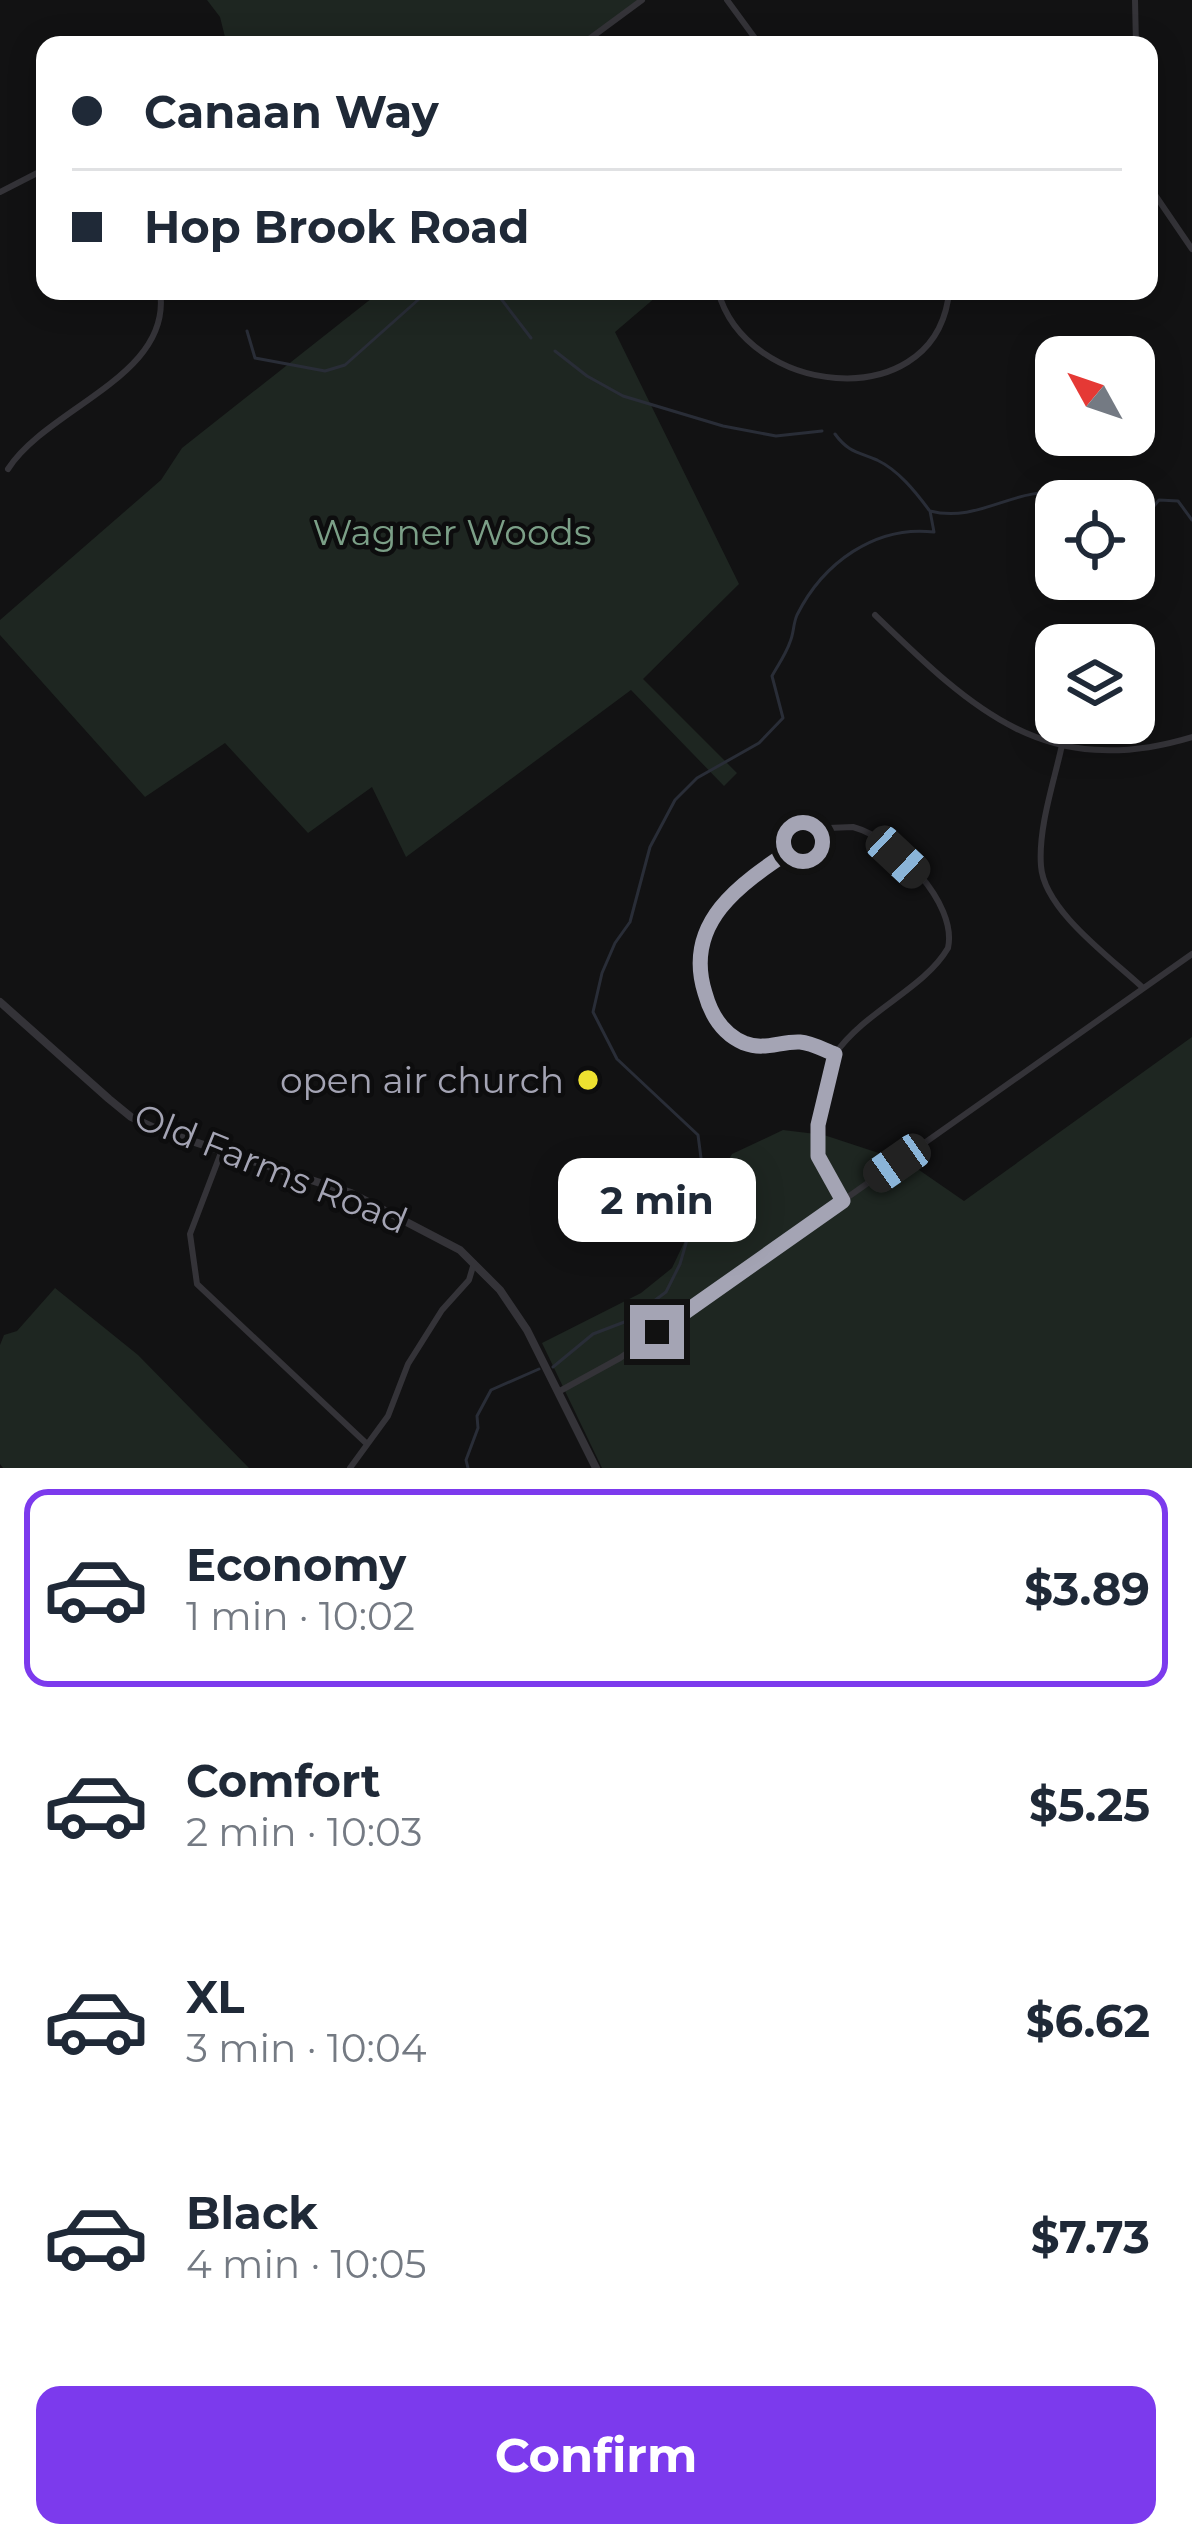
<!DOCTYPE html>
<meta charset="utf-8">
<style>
:root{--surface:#fff;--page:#f6f6f7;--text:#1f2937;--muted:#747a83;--line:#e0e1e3;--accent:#7c3aed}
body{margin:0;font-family:Montserrat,sans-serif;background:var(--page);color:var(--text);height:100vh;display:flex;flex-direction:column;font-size:45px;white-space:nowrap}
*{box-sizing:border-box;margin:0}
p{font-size:39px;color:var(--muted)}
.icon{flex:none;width:66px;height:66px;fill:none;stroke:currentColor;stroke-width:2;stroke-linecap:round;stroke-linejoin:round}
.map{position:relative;height:1468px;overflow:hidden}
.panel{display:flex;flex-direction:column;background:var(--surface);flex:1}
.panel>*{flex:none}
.top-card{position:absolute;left:36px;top:36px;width:1122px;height:264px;border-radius:24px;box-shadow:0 6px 30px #0003;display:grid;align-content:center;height:264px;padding:0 36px;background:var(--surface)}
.needle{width:78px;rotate:310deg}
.buttons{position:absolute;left:1035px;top:336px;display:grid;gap:24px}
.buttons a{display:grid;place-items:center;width:120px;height:120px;border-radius:24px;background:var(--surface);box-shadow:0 6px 30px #0003;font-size:60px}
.end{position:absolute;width:54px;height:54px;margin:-27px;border:15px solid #a4a4b4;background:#111;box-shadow:0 0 0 6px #111}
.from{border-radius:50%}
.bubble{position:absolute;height:84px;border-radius:24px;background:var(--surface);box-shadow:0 6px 30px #0003;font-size:39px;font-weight:700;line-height:84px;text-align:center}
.car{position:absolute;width:36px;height:72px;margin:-36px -18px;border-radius:15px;box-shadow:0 0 9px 3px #0007;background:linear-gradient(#222 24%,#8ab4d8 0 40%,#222 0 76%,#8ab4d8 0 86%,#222 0)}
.top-card b{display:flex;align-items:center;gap:42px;height:114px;font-size:45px}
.top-card b+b{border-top:3px solid var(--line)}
.top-card i{width:30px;height:30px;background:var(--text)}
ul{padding:21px 0 0;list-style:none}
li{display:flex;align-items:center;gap:36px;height:198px;margin:0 24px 18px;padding:0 12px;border:6px solid transparent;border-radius:24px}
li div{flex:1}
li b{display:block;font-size:45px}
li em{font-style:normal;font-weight:700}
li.current{border-color:var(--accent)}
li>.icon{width:108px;height:108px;stroke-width:1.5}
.button{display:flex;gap:24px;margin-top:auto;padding:24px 36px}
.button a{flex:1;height:138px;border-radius:24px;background:var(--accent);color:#fff;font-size:48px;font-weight:700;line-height:138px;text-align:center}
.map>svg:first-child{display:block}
.green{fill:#1e2621}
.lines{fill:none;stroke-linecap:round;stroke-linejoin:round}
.stream{stroke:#292d37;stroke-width:3}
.minor{stroke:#343338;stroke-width:6}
.tertiary{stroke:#343338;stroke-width:8}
.route{stroke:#a4a4b4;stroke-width:15}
.poi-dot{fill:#eee130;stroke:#0d0d0e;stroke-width:4.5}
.labels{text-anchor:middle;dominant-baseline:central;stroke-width:9;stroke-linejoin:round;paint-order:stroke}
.park-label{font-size:36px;fill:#7b9f87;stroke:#0d0d0e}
.poi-label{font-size:36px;fill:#a4a4b4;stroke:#0d0d0e;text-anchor:end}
.street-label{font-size:36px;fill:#a4a4b4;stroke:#0d0d0e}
</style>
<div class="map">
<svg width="1192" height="1468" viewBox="0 0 1192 1468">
<rect width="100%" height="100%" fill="#121213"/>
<!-- green -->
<path class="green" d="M207 0H643L581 45H227L220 17Z
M381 291H663L615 332 739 584 643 679 737 773 724 786 631 690 406 857 372 787 308 833 225 743 145 797 0 635V620L161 480 182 448Z
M1192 1037V1468H602L542 1343 641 1293 672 1268 698 1213 732 1154 783 1130 824 1135 909 1163 964 1201Z
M55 1288 138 1355 249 1468H3L0 1464V1345L4 1335 17 1331Z"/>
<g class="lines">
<!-- stream -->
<path class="stream" d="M495 291 531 338
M247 331 255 358 325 371 345 365 428 291
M555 351 587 376 623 396 723 426 776 436 822 431
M835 434C848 452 858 452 877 460 898 470 915 491 929 510
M1134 522 1140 523 1159 500 1178 501 1192 520
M553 1367 593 1334 627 1321 666 1292 680 1264 704 1181 698 1135 617 1059 593 1012 602 973 615 943 630 922 650 847 675 800 697 778 759 743 783 718 772 676C778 665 786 654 790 642 794 633 793 624 797 615 823 563 875 525 934 532L930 511C980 524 1019 483 1064 495L1071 489 1081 501
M468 1468 466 1460 478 1428 477 1416 491 1390 539 1369"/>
<!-- minor -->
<path class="minor" d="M727 0 760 45
M1135 0 1136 45
M581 45 642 0
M1149 186 1192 249
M0 192 45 169
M718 291C746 395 928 416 948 300
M8 469C48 407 173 376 160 291
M875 615C973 710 1046 781 1192 737
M1062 745C1054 782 1038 828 1041 866 1044 910 1111 958 1142 987
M853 827C894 838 958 903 948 948 924 989 866 1010 835 1054 824 1049 812 1043 800 1042 777 1041 760 1053 737 1039 720 1030 711 1013 705 995 679 915 758 871 815 834L828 828Z
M835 1054 817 1125 818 1156 843 1201
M222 1150 190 1234 197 1284 367 1444
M558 1392 620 1358 1192 954
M350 1468 388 1416 408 1364 442 1310 469 1280 474 1263"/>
<!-- tertiary -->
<path class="tertiary" d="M0 1002 109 1099 131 1117 161 1131 351 1193 460 1250 500 1290 527 1330 596 1468"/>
</g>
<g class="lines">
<!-- route -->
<path class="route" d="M657 1332 843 1201 818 1156V1125L835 1054C824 1050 812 1043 800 1042 780 1041 765 1051 744 1043 723 1034 711 1015 705 993 681 917 750 878 803 842"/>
</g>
<!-- markers -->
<circle class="poi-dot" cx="588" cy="1080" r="12"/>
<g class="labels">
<!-- park labels -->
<g class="park-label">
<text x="452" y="532">Wagner Woods</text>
</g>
<!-- poi labels -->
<g class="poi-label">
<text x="564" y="1080">open air church</text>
</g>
<!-- street labels -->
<g class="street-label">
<text transform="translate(271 1168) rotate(22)">Old Farms Road</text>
</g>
</g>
</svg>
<div class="buttons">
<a><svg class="needle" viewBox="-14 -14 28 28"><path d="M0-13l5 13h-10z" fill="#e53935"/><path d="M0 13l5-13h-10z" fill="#747a83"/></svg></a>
<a><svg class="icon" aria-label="locate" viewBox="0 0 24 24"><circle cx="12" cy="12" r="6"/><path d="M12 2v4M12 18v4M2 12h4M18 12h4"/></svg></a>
<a><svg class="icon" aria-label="layers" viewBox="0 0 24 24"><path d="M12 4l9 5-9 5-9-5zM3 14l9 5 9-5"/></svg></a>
</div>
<i class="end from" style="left:803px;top:842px"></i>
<i class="end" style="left:657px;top:1332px"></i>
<div class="bubble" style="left:558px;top:1158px;width:198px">2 min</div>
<i class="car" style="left:898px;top:857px;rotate:133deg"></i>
<i class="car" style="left:897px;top:1163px;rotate:235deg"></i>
<div class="top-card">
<b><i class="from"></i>Canaan Way</b>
<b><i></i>Hop Brook Road</b>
</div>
</div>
<section class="panel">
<ul>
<li class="current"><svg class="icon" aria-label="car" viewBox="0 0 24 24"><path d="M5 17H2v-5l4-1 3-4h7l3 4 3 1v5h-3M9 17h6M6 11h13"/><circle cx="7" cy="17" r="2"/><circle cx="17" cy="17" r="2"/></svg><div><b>Economy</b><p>1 min · 10:02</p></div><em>$3.89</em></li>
<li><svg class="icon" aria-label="car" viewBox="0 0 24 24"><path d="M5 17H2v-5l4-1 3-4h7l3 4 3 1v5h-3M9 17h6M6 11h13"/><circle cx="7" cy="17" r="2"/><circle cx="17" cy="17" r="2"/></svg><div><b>Comfort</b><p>2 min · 10:03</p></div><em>$5.25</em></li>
<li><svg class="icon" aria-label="car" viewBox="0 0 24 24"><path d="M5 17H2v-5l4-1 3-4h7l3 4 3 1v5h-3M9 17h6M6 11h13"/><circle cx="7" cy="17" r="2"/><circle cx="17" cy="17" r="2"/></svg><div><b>XL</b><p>3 min · 10:04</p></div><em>$6.62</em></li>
<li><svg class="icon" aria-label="car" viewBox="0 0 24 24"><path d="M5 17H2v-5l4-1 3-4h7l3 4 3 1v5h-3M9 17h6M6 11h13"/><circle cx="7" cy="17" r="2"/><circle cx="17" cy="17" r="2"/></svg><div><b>Black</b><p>4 min · 10:05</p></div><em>$7.73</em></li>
</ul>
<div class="button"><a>Confirm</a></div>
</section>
